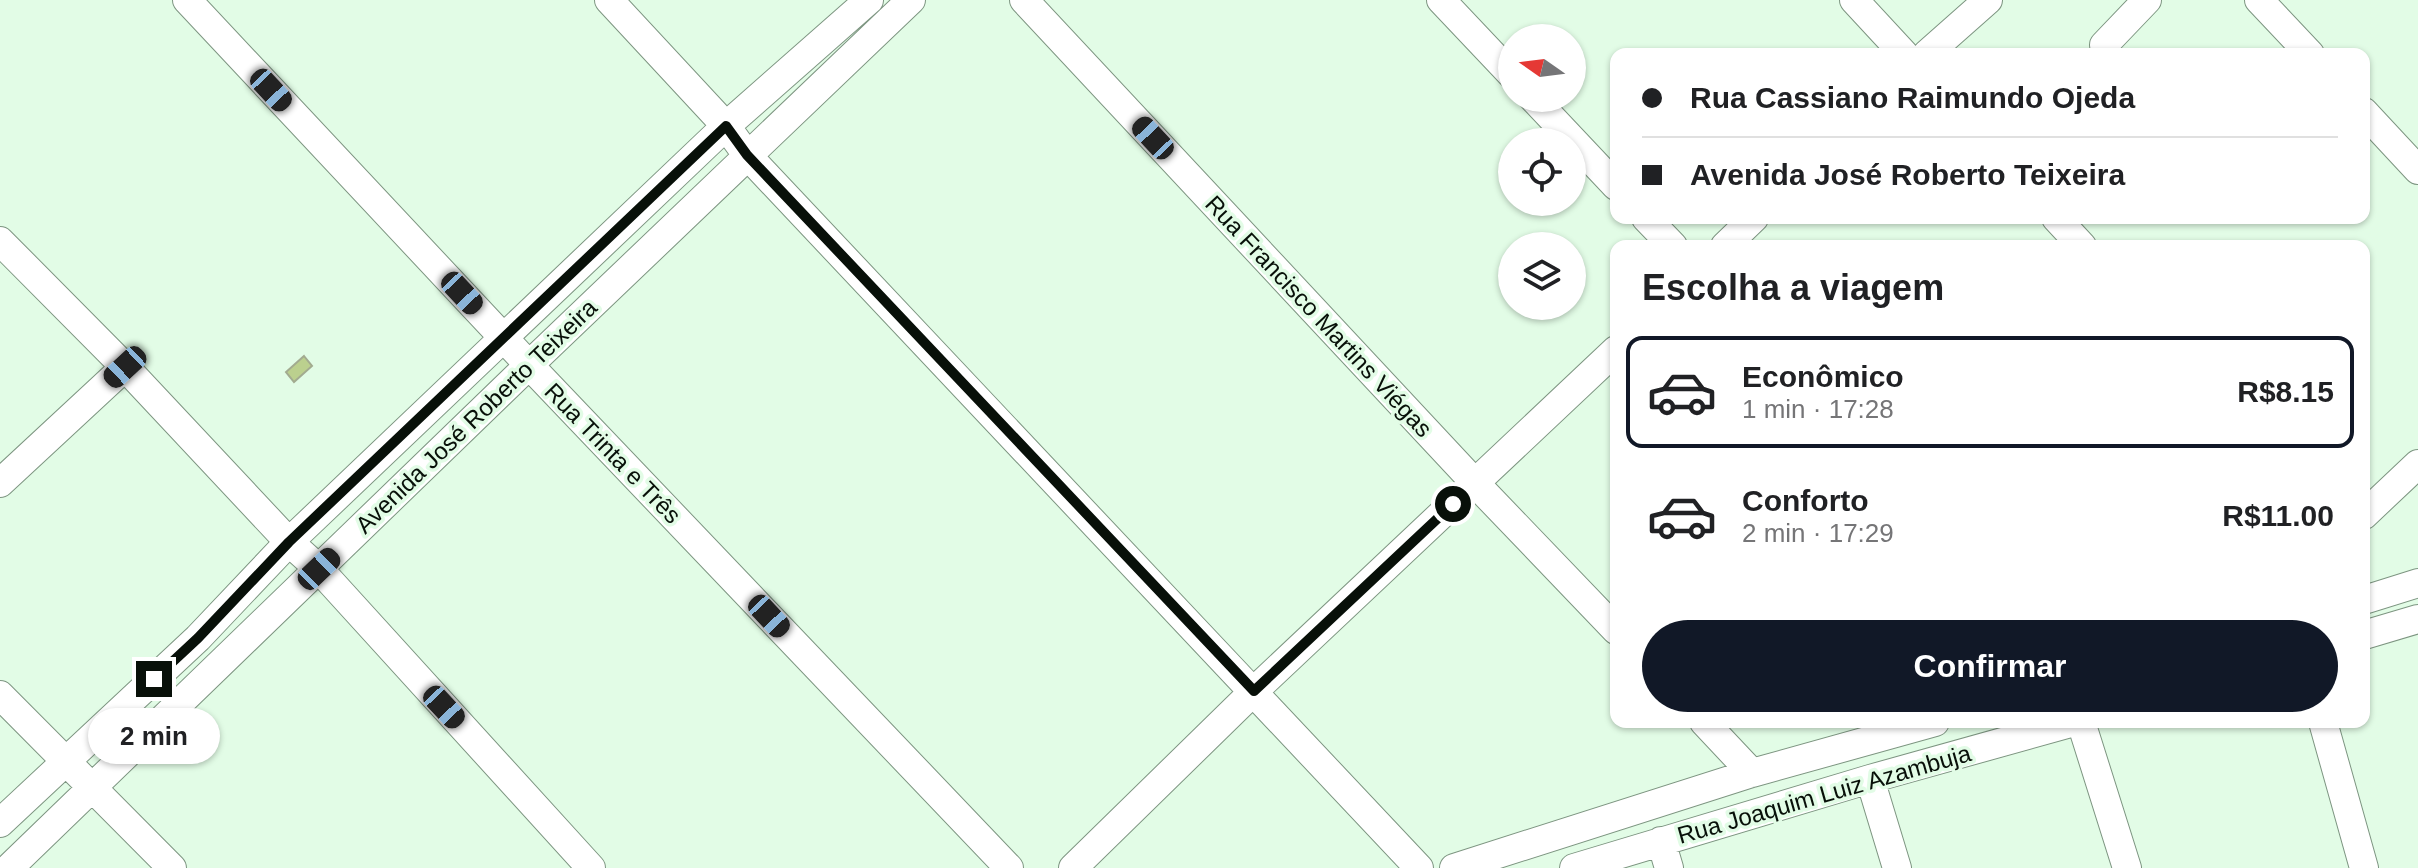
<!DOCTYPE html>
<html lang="pt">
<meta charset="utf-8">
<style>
:root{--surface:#fff;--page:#f2f2f2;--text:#202124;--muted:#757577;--line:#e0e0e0;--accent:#111827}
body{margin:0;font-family:Helvetica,sans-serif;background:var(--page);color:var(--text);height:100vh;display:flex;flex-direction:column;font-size:30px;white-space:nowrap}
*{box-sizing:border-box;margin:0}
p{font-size:26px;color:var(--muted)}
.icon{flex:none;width:44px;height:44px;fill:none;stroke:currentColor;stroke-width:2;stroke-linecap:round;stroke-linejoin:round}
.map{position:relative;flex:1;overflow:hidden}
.panel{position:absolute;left:1610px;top:240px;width:760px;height:488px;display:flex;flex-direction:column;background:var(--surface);border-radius:16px;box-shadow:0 2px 6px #0004}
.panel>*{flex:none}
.hud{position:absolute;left:1610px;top:48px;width:760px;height:176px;border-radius:16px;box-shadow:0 2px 6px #0004;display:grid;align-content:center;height:176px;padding:0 32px;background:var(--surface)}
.needle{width:52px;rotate:284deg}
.controls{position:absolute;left:1498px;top:24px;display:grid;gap:16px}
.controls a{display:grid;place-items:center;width:88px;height:88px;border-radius:50%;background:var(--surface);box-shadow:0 2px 6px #0004;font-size:40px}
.end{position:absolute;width:36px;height:36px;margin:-18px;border:10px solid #081009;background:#fff;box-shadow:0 0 0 4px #fff}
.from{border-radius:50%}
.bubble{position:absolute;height:56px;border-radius:28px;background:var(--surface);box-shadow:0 2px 6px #0004;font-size:26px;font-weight:700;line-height:56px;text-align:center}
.car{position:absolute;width:24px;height:48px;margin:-24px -12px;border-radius:10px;box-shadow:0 0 6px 2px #0007;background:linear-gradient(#222 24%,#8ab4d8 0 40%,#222 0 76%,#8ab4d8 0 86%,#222 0)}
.hud b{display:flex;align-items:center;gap:28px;height:76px;font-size:30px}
.hud b+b{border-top:2px solid var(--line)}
.hud i{width:20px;height:20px;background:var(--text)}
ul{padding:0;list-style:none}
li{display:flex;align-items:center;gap:24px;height:112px;margin:0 16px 12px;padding:0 16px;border:4px solid transparent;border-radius:16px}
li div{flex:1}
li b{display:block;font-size:30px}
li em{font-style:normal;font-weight:700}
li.selected{border-color:var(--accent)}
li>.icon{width:72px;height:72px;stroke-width:1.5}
h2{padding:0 32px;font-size:36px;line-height:96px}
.action{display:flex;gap:16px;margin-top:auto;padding:16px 32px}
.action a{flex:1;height:92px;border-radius:48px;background:var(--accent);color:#fff;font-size:32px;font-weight:700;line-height:92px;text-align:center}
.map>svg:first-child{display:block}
.building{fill:#bbd08e;stroke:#a2ab90;stroke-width:2}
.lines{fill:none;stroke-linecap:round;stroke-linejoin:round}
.minor-casing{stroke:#7d9581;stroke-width:30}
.minor{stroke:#fff;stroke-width:28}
.route{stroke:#081009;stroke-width:10}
.labels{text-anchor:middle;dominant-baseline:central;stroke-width:7;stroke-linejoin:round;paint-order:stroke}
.street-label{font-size:24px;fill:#081009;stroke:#e2fce6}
</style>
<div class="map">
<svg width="2418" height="868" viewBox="0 0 2418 868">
<rect width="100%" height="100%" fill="#e2fce6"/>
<!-- building -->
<path class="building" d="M304 356 312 366 294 382 286 372Z"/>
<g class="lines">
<defs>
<path id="minor" d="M187 0 529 365 1009 868
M609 0 726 126 747 155 1419 868
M1024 0 1476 484 1616 630
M1441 0 1512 75
M1854 0 1904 54
M2259 0 2310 54
M2104 45 2147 0
M1927 54 1988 0
M1533 98 1616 186
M2364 112 2418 170
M1646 218 1673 246
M2056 218 2082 246
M0 241 125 367 289 542 319 569 591 868
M1725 246 1754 218
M0 483 125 367
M2364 515 2418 464
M2364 600 2418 583
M2364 635 2418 619
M0 695 172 868
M1704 722 1752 773
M2081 722 2127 868
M2323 722 2364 868
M1870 779 1897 868
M0 823 198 638 289 542 726 126 869 0
M1661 841 1669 868
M9 868 529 365 911 0
M1073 868 1254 691 1616 350
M1454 868 1752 773 1935 722
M1574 868 1870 779 2074 722"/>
</defs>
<!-- minor casing -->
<use href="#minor" class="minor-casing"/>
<!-- minor -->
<use href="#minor" class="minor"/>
</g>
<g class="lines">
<!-- route -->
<path class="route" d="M154 679 198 638 289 542 726 126 747 155 1254 691 1453 504"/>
</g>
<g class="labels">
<!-- street labels -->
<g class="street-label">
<text transform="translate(1319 316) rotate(47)">Rua Francisco Martins Viégas</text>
<text transform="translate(476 416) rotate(-44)">Avenida José Roberto Teixeira</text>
<text transform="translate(613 453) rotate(46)">Rua Trinta e Três</text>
<text transform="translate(1824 794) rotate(-16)">Rua Joaquim Luiz Azambuja</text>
</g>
</g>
</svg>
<div class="controls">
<a><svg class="needle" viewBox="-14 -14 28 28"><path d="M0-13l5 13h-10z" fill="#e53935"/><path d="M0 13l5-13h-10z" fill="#757577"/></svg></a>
<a><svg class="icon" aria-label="locate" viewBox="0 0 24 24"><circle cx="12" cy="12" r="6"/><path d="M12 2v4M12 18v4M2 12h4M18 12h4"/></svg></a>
<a><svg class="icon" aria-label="layers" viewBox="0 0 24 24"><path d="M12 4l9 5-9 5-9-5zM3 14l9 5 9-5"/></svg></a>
</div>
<i class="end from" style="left:1453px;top:504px"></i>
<i class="end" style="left:154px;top:679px"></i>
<div class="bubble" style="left:88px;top:708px;width:132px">2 min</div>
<i class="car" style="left:271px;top:90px;rotate:137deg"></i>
<i class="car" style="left:1153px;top:138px;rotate:317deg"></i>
<i class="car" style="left:462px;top:293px;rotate:137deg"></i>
<i class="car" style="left:125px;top:367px;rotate:227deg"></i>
<i class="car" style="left:319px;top:569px;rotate:46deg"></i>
<i class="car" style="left:769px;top:616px;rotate:137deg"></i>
<i class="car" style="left:444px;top:707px;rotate:137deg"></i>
<div class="hud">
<b><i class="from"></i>Rua Cassiano Raimundo Ojeda</b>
<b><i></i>Avenida José Roberto Teixeira</b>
</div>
<section class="panel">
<h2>Escolha a viagem</h2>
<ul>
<li class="selected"><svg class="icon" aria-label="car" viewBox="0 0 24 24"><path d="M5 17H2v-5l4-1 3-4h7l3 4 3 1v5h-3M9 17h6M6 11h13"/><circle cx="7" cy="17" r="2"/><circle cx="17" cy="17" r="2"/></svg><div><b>Econômico</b><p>1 min · 17:28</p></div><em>R$8.15</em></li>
<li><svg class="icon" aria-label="car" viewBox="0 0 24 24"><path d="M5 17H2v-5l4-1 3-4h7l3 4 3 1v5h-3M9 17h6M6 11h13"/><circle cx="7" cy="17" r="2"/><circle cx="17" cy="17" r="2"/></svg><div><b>Conforto</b><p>2 min · 17:29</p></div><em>R$11.00</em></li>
</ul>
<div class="action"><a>Confirmar</a></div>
</section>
</div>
